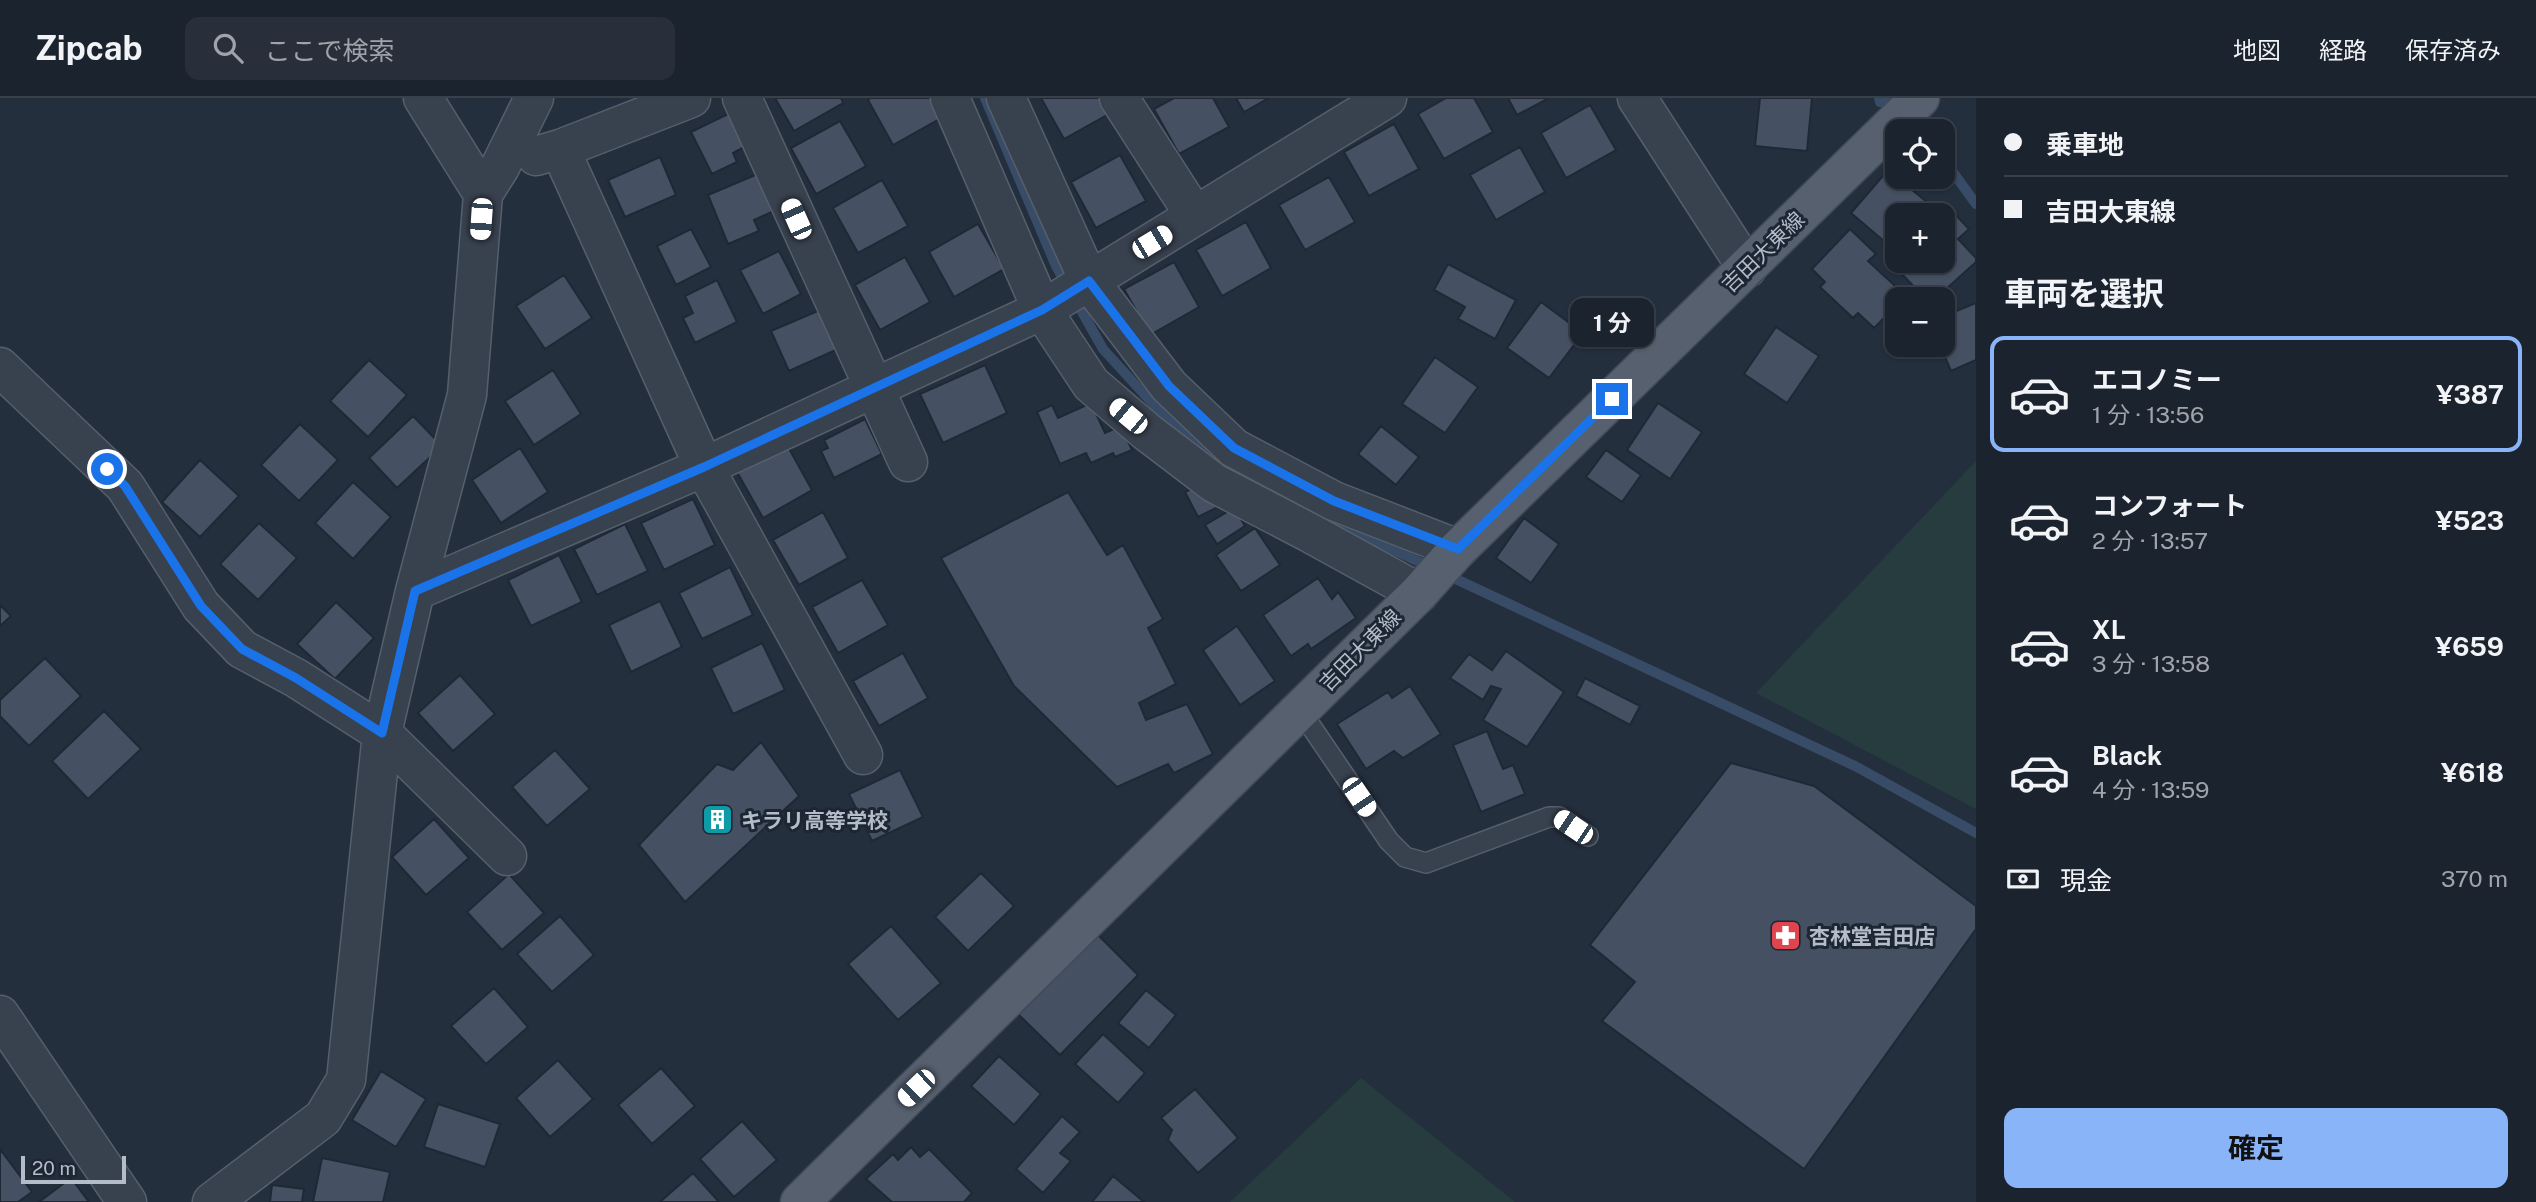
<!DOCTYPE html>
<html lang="ja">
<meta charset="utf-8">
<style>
:root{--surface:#1b232e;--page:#282f3a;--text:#f1f3f6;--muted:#a0a4aa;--line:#39404a;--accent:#8ab4f8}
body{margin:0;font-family:"Public Sans","Noto Sans JP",sans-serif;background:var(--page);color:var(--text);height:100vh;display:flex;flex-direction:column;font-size:26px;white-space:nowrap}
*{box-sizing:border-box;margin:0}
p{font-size:23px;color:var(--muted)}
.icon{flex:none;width:38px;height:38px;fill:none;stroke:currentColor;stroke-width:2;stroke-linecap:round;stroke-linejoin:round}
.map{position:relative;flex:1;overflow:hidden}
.sheet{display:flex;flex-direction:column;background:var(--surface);width:560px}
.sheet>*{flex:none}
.guide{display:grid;align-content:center;height:154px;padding:0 28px;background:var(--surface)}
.controls{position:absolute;left:1885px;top:21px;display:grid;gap:14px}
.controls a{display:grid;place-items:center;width:70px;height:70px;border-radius:14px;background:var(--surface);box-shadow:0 2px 5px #0004,0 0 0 2px var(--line);font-size:35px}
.scale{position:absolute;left:21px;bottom:18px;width:105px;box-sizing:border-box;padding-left:7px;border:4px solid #b4bcc9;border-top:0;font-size:19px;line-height:24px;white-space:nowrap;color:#b4bcc9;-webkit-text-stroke:5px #1d2633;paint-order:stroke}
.end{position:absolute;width:32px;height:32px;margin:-16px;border:9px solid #1a73e8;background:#fff;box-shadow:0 0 0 4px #fff}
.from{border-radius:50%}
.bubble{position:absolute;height:49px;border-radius:14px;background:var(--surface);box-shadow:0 2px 5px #0004,0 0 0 2px var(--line);font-size:23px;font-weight:700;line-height:49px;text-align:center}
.car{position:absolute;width:21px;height:42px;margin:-21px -10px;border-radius:9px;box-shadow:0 0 5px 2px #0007;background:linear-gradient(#fff 24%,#345 0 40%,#fff 0 76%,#345 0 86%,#fff 0)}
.guide b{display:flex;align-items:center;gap:24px;height:66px;font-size:26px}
.guide b+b{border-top:2px solid var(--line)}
.guide i{width:18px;height:18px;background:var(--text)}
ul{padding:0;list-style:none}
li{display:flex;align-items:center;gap:21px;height:116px;margin:0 14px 10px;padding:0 14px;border:4px solid transparent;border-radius:14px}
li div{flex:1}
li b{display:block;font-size:26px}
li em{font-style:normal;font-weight:700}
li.current{border-color:var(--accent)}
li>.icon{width:63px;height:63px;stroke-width:1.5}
h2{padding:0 28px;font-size:32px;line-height:84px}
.pay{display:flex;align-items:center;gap:18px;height:77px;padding:0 28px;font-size:26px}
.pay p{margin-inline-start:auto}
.primary-button{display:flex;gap:14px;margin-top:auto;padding:14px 28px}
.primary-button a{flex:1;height:80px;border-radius:14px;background:var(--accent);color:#111;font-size:28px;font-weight:700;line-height:80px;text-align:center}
header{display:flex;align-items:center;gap:42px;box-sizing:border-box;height:98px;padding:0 35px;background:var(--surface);border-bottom:2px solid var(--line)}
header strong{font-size:33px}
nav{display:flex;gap:38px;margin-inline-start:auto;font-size:24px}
.search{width:490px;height:63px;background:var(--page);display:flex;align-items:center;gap:18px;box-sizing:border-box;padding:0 24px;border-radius:14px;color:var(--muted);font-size:26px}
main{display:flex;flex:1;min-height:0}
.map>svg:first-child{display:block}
.green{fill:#263c3f}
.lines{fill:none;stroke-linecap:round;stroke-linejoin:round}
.stream{stroke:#394c67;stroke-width:10}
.building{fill:#455162;stroke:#1f2835;stroke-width:2}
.service-casing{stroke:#565f6c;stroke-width:22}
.minor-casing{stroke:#565f6c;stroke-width:41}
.primary-casing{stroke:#414a57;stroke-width:41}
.service{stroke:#38414e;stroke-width:19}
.minor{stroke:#38414e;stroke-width:38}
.primary{stroke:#56606e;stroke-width:38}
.route{stroke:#1a73e8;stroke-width:9}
.labels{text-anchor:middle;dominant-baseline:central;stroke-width:6;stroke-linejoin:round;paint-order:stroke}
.street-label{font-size:21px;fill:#b4bcc9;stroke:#1d2633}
.poi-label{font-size:21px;font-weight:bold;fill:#b4bcc9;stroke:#1d2633;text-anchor:start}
</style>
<header>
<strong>Zipcab</strong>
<div class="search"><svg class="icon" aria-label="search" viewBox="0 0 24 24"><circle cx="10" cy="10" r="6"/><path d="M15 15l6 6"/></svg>ここで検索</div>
<nav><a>地図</a><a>経路</a><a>保存済み</a></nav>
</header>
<main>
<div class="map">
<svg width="1976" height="1104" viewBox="0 0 1976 1104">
<rect width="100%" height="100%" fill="#242f3e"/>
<!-- green -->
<path class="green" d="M1976 363V711L1756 595Z
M1361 980 1515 1104H1230Z"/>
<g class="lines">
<!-- stream -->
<path class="stream" d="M985 0 1056 168 1103 251 1164 318 1212 353
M1879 0 1880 4 1901 5
M1913 17 1925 33
M1942 59 1976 106
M1251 380 1285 401 1855 668 1976 735"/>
</g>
<!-- building -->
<path class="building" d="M775 0H841L843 5 794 33Z
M870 0H932L943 19 893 47 868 2Z
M1041 0H1106L1114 13 1064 41Z
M1174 0H1213L1229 29 1179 56 1154 11Z
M1236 0H1269L1244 14Z
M1446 0H1474L1493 34 1444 61 1418 16Z
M1508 0H1549L1517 17Z
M1760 0H1812L1807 53 1755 48Z
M1590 7 1616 52 1566 80 1541 35Z
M732 14 748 47 733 55 737 64 712 76 691 34Z
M840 23 866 68 816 96 791 50Z
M1394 26 1419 71 1369 98 1344 54Z
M1520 49 1545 94 1496 122 1470 77Z
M1120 57 1146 103 1096 130 1071 84Z
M660 59 676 97 625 119 608 82Z
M1888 72 1928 105 1918 117H1897V142L1891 149 1851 115Z
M760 75 776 112 754 122 759 133 728 146 708 97Z
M1329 79 1355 124 1305 152 1279 107Z
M882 82 908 128 858 155 833 110Z
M1953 114 1969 131 1958 141 1976 160V164L1935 201H1926L1894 168 1900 163H1942V123Z
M1246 124 1271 170 1222 198 1196 152Z
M978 126 1004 171 954 199 929 154Z
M691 131 711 169 676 187 657 148Z
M1850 131 1876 156 1868 163 1906 198 1902 201H1897V207L1874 230 1858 215 1853 220 1820 189 1825 184 1812 171Z
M779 153 801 196 763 216 740 172Z
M905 159 930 204 880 232 855 187Z
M1174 164 1199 209 1150 237 1124 191Z
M1448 166 1516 202 1495 241 1458 221 1465 209 1434 192Z
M564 177 592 220 545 251 516 208Z
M717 182 737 224 695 245 683 220 693 215 685 198Z
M1541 204 1583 235 1549 280 1507 250Z
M1976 205V262L1951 273 1940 247H1942V219Z
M820 212 838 251 789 273 771 233Z
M1776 229 1819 258 1787 305 1744 276Z
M1435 259 1478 289 1445 335 1402 306Z
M369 262 407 297 368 339 330 303Z
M985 267 1007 315 943 345 920 296Z
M553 272 581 316 534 347 505 303Z
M1091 305 1105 335 1121 328 1132 352 1115 359 1113 355 1091 365 1086 355 1060 366 1037 314 1052 307 1058 320Z
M1658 305 1702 334 1670 381 1627 352Z
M413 318 442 348 397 390 369 360Z
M865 321 882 356 834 380 821 353 828 350 824 342Z
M300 326 338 362 299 403 261 367Z
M1381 328 1419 359 1396 387 1358 356Z
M787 347 812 392 763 420 737 374Z
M520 350 548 394 501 425 472 382Z
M1606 352 1641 377 1622 404 1586 379Z
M200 362 239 398 200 439 162 404Z
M353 384 391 419 353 461 315 425Z
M1199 387 1220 408 1198 419 1185 394Z
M1068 394 1107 457 1123 447 1163 521 1148 530 1176 586 1139 605 1146 622 1187 606 1213 656 1174 675 1168 666 1117 689 1014 588 941 460Z
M693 401 715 447 664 472 641 425Z
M1234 410 1245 428 1217 446 1205 427Z
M823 414 848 460 799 487 773 442Z
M1524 420 1559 446 1531 485 1496 460Z
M259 425 297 460 258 502 220 466Z
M625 426 648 473 597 497 574 451Z
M1255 430 1280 467 1241 493 1216 457Z
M559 457 582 504 531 528 508 482Z
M730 469 753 517 702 541 679 495Z
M1318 480 1332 501 1338 494 1356 520 1311 551 1308 546 1291 558 1263 517Z
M862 482 888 527 838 555 812 509Z
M660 503 682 549 631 574 609 527Z
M336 504 374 540 335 581 297 546Z
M0 507 11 518 0 528Z
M1237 528 1275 583 1240 607 1203 552Z
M762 545 785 592 733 616 711 570Z
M1506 553 1564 594 1527 649 1483 622 1501 591 1491 588 1483 602 1450 580 1469 556 1492 572Z
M903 555 928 600 879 628 853 583Z
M45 560 81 598 29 648 0 618V602Z
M460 577 495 616 453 653 418 615Z
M1585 580 1640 608 1630 627 1576 598Z
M1410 588 1441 636 1403 660 1394 653 1366 671 1337 626 1388 594 1392 600Z
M104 613 141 651 88 701 52 663Z
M1487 633 1503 671 1513 667 1525 696 1481 714 1453 647Z
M761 644 799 698 685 804 639 747 717 666 733 672Z
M555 652 590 691 547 728 512 689Z
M1731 665 1814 688 1976 808V831L1804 1071 1602 923 1635 884 1590 847Z
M900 672 923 719 872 743 849 696Z
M434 721 469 760 426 797 392 759Z
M981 775 1014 808 968 853 935 819Z
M509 776 544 815 502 852 467 814Z
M560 818 594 857 552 894 517 856Z
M891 828 941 885 898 922 848 866Z
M1097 836 1138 877 1060 957 1017 915Z
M494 890 528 929 486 966 451 928Z
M1146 892 1176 917 1149 950 1118 925Z
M1103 936 1145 975 1118 1005 1075 966Z
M999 958 1041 996 1014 1027 971 988Z
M558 962 593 1001 550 1039 516 1000Z
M661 970 695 1008 652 1046 618 1007Z
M381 973 426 1001 396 1049 352 1022Z
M1195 991 1238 1040 1198 1075 1168 1042 1172 1032 1161 1020Z
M438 1006 500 1026 485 1069 424 1049Z
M1062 1018 1080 1034 1060 1055 1071 1063 1043 1095 1016 1071Z
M742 1023 777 1062 734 1099 700 1061Z
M911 1049 920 1059 929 1051 972 1095 964 1104H892L866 1081 893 1056 898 1062Z
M0 1051 32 1094 18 1104H0Z
M322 1060 390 1074 383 1104H313Z
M693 1075 719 1104H660Z
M1113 1078 1144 1104H1092Z
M71 1080 89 1104H39Z
M272 1087 304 1091 302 1104H270Z"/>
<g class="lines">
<defs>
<path id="service" d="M1300 612 1389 743 1405 759 1426 765 1549 719H1559L1588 738"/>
<path id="minor" d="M423 0 483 96
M742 0 908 364
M950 0 1042 212 1091 286 1147 334 1214 385 1310 435 1419 495
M1006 0 1089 183 1169 288 1234 350 1334 403 1458 451
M1119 0 1195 118
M1637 0 1747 170
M560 51 704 369 863 657
M536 58 560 51 691 0
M0 269 125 388 201 508 242 551 296 580 382 635 507 758
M415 493 704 369 1042 212 1387 0
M0 917 127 1104
M212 1104 323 1020 346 982 382 635 415 493 467 297 483 96 500 69 534 0"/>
<path id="primary" d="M800 1104 1419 495 1458 451 1920 0"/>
</defs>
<!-- service casing -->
<use href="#service" class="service-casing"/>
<!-- minor casing -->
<use href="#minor" class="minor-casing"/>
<!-- primary casing -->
<use href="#primary" class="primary-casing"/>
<!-- service -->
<use href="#service" class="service"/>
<!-- minor -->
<use href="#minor" class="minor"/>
<!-- primary -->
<use href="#primary" class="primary"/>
</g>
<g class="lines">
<!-- route -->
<path class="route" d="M107 371 125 388 201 508 242 551 296 580 382 635 415 493 704 369 1042 212 1089 183 1169 288 1234 350 1334 403 1458 451 1612 301"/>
</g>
<!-- icons -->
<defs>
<symbol id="building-square" viewBox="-11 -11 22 22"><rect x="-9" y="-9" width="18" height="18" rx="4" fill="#0f9aa8" stroke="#1d2633"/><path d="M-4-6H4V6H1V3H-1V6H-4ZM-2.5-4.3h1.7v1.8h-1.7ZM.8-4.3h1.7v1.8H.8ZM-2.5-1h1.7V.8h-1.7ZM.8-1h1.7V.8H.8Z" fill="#fff"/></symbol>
<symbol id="pharmacy-square" viewBox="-11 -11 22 22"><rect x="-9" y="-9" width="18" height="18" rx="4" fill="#e0444e" stroke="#1d2633"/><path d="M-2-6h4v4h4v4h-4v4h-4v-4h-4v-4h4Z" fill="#fff"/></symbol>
</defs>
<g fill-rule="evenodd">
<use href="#building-square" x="700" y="704" width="35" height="35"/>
<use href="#pharmacy-square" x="1768" y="820" width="35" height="35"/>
</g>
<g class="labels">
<!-- street labels -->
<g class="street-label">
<text transform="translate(1763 154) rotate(-44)">吉田大東線</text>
<text transform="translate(1360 552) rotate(-45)">吉田大東線</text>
</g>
<!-- poi labels -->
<g class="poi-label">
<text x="741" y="722">キラリ高等学校</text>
<text x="1809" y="838">杏林堂吉田店</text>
</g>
</g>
</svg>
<div class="controls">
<a><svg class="icon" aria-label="locate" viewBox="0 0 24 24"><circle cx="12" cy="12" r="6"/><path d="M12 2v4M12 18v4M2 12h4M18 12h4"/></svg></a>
<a>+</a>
<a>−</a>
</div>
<div class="scale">20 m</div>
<i class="end from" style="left:107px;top:371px"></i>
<i class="end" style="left:1612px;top:301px"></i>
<div class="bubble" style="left:1570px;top:200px;width:84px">1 分</div>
<i class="car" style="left:481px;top:121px;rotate:184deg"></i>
<i class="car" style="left:796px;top:121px;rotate:336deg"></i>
<i class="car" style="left:1152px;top:144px;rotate:59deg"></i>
<i class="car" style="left:1128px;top:318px;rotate:310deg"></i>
<i class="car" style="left:1359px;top:699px;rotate:146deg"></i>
<i class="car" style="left:1573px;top:729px;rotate:304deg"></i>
<i class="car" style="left:916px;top:990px;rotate:226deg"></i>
</div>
<section class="sheet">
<div class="guide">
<b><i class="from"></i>乗車地</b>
<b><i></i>吉田大東線</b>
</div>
<h2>車両を選択</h2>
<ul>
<li class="current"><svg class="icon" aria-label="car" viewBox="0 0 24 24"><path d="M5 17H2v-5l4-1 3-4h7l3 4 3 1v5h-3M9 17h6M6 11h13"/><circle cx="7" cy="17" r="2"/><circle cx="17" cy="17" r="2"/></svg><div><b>エコノミー</b><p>1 分 · 13:56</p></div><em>¥387</em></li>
<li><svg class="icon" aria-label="car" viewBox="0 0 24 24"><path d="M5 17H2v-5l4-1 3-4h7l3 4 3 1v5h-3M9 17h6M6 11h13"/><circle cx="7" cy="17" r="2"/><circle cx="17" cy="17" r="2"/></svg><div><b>コンフォート</b><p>2 分 · 13:57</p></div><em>¥523</em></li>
<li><svg class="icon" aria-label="car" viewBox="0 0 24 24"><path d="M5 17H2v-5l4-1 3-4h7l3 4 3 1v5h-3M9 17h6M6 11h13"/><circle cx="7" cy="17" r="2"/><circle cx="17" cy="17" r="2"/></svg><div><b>XL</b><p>3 分 · 13:58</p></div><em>¥659</em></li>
<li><svg class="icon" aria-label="car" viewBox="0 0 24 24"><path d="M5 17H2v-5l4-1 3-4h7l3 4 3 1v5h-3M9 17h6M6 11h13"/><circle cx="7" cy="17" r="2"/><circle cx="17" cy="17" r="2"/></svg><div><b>Black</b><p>4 分 · 13:59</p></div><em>¥618</em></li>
</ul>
<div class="pay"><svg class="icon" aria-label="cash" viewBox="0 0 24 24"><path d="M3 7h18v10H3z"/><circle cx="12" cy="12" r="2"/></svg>現金<p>370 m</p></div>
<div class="primary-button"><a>確定</a></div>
</section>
</main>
